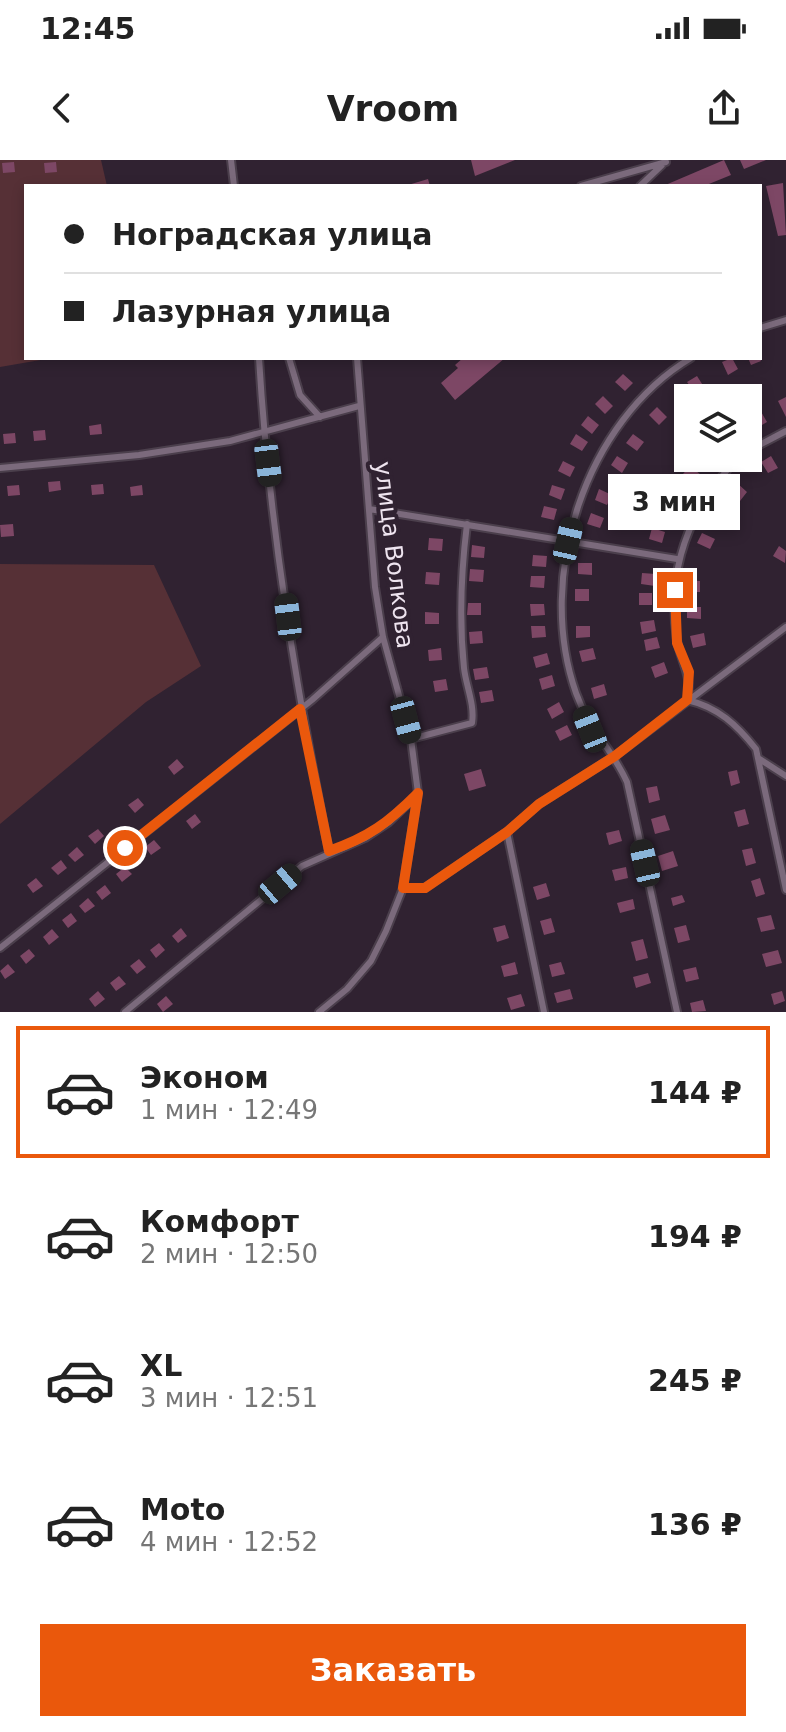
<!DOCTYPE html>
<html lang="ru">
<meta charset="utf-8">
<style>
:root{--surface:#fff;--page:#f6f6f6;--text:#222;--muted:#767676;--line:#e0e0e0;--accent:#ea580c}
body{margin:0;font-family:"DejaVu Sans",sans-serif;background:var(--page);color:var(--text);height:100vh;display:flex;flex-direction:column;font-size:30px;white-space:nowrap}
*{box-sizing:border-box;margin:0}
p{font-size:26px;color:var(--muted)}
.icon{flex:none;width:44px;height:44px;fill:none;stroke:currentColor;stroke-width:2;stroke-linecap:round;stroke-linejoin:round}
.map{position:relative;height:852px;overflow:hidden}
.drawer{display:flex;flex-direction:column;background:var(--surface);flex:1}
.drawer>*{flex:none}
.guide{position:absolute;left:24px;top:24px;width:738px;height:176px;border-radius:0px;box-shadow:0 4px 12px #0003;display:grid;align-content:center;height:176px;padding:0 40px;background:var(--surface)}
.buttons{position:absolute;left:674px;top:224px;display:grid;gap:16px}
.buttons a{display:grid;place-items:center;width:88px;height:88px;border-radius:0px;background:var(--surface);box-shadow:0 4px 12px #0003;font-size:40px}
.end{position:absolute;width:36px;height:36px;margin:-18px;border:10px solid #ea580c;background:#fff;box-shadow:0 0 0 4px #fff}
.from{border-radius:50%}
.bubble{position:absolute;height:56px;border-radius:0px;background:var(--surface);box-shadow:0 4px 12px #0003;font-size:26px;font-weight:700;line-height:56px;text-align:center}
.car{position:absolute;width:24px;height:48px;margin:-24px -12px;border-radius:10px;box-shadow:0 0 6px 2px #0007;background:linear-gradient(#222 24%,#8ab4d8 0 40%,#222 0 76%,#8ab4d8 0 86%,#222 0)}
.guide b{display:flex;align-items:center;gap:28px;height:76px;font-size:30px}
.guide b+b{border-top:2px solid var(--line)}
.guide i{width:20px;height:20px;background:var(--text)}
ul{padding:14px 0 0;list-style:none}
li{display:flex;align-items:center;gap:24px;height:132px;margin:0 16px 12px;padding:0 24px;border:4px solid transparent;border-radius:0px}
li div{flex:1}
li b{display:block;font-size:30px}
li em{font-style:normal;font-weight:700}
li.active{border-color:var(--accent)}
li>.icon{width:72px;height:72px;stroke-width:1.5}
.button{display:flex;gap:16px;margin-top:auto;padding:16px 40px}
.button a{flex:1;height:92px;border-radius:0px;background:var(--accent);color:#fff;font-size:32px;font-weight:700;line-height:92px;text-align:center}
.status{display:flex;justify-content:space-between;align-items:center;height:56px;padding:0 40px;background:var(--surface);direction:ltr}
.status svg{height:22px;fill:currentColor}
header{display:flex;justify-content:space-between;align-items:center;height:104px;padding:0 40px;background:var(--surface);font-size:36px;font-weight:700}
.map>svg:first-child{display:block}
.green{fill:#563036}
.building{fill:#7d4765}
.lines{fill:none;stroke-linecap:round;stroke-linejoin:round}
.street-casing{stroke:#4b3f4c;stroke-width:10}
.street{stroke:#7b6a7c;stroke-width:6}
.route{stroke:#ea580c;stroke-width:10}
.labels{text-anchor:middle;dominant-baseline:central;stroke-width:8;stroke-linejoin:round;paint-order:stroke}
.street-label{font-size:24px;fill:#eee4ef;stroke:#302231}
</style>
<div class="status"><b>12:45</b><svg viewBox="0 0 49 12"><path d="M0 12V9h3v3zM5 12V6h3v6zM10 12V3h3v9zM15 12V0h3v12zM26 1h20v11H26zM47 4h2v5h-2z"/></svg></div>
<header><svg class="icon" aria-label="back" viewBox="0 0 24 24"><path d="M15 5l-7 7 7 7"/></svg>Vroom<svg class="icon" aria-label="share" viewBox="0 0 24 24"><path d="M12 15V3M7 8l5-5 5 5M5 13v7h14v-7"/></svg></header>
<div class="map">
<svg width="786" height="852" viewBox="0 0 786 852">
<rect width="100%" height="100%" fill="#302231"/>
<!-- green -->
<path class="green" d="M0 0H101L107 26H26V198H52L0 207Z
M0 404 154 405 201 506 146 542 0 664Z"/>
<!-- building -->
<path class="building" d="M471 0H515L475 16Z
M724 0 731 15 704 26H663Z
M740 0H766L744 9Z
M14 2 15 12 3 13 2 3Z
M56 2 57 12 45 13 44 3Z
M428 19 430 26H408V25Z
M783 23 786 75 778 76 766 26Z
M463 198H505L455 240 441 223 458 208 455 205Z
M732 198 738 209 728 215 722 202Z
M748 198H760L761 201 751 205Z
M623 214 633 223 625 231 615 222Z
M697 216 704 227 695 233 687 222Z
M603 236 613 246 605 254 595 244Z
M786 237V257L778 241Z
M657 247 667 257 659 265 649 255Z
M760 250 767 262 757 268 750 256Z
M588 256 599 265 592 274 581 265Z
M101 264 102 274 90 275 89 266Z
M45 270 46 280 34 281 33 271Z
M15 273 16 283 4 284 3 274Z
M576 274 588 282 582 291 570 284Z
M633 274 644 282 637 291 626 283Z
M617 296 628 303 622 313 611 305Z
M771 296 778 308 768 313 761 302Z
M699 298H716L707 307Z
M563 301 575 307 570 317 558 311Z
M690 306 701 315 693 324 683 314Z
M60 321 61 330 49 332 48 322Z
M737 323 747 332 740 341 730 331Z
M103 324 104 334 92 335 91 325Z
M19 325 20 335 8 336 7 326Z
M142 325 143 335 131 336 130 327Z
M552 325 565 329 561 340 549 335Z
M599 329 612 335 607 345 595 340Z
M672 329 685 335 680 345 668 339Z
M544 346 557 349 554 360 541 357Z
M661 349 673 355 669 365 656 360Z
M715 350 726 357 720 367 708 359Z
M591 353 604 358 600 368 587 364Z
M13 364 14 376 1 377 0 365Z
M652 368 665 372 662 383 649 379Z
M702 373 715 379 710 389 697 383Z
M429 378 443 379 442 391 428 390Z
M472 385 485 387 484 398 471 397Z
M779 386 786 391 785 403 773 396Z
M533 395 547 396 546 407 532 406Z
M578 403H592V415L578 414Z
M470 409 484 410 483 422 469 421Z
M426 412 440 413 439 425 425 424Z
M642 413 656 414 655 426 641 424Z
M531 416H545L544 428 530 427Z
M686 420 700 421V432H686Z
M575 429H589V441H575Z
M639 433H652V445H639Z
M468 443H481V455H467Z
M530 444H544L545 455 531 456Z
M687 447H701V459L687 458Z
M425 452 439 453V464H425Z
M654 460 656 471 642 474 640 462Z
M531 466H545L546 477 532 478Z
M576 466H590V477L576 478Z
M482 471 483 483 470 484 469 472Z
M704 473 706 485 693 488 690 476Z
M657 477 660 488 646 491 644 480Z
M441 488 442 500 429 501 428 490Z
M593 488 596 499 582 502 579 491Z
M547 493 550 504 536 508 533 497Z
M664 502 668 513 655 518 651 507Z
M487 507 489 518 475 520 473 509Z
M552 515 555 526 542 530 539 519Z
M446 519 448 530 435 532 433 521Z
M604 524 607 535 594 539 591 528Z
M492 530 494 541 481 543 479 532Z
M559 542 564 552 552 559 547 549Z
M567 565 572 575 560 581 555 571Z
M177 599 184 607 174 615 168 607Z
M481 609 486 626 469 631 464 614Z
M737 610 740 623 731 626 728 612Z
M657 626 660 640 649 643 646 628Z
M138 638 144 645 135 653 128 645Z
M745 649 749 664 738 667 734 652Z
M195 654 201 662 192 669 186 661Z
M665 655 670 670 655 674 651 659Z
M98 669 104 676 95 684 88 676Z
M619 670 622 681 609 685 606 673Z
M154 680 161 688 151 695 145 687Z
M77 687 84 695 75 702 68 695Z
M752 688 756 703 746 706 742 690Z
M673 691 678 706 662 711 658 696Z
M61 700 67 708 58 715 51 708Z
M125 707 132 714 122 722 116 714Z
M626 707 628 718 615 721 612 710Z
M36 718 43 726 33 733 27 725Z
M760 718 765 734 756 737 751 721Z
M546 723 550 736 537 740 533 727Z
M105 725 111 733 102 740 96 732Z
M682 735 685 742 673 746 671 738Z
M88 738 95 746 85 753 79 746Z
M633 739 635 749 620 753 617 743Z
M71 753 77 761 68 768 62 760Z
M771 755 775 769 761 772 757 758Z
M551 758 555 772 544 775 540 761Z
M505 765 509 778 497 782 493 768Z
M686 765 690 780 678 783 674 768Z
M181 768 187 776 178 783 172 776Z
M52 769 59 777 49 785 43 777Z
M643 779 648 798 636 801 631 782Z
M159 783 165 790 156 798 150 790Z
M29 789 35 796 26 804 20 796Z
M778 790 782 803 766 807 762 794Z
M139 799 146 807 137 814 130 806Z
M515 802 518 814 504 817 501 806Z
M561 802 565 814 552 817 549 805Z
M8 804 15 812 5 819 0 811Z
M696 807 699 819 686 822 683 810Z
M648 813 651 823 636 828 633 817Z
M119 816 126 824 116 831 110 823Z
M570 829 573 839 557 843 554 833Z
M98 831 105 839 95 847 89 839Z
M782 831 785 841 774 845 771 834Z
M521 834 525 846 511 850 507 838Z
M166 836 173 844 163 852 157 844Z
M703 840 706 851 692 852 690 843Z"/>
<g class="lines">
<defs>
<path id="street" d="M231 0 234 26
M581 26 666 2
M640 26 662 5
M760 168 786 160
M259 198C269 364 296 528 329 691
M289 198 300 235 320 257
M748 291 786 271
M0 308 139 295 230 281 359 246
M369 349 677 399
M687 540C693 516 681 503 677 480 666 409 689 349 738 298
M687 540C718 547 737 565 756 589L786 730
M411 579 472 563C475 545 466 526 464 508 459 459 461 412 467 364
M758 598 786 616
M507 672 544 852
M403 728H425L507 672 539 644 615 596 786 467
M0 788 312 540 383 477
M125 852 302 706 365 678 389 662 418 634
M319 852 347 829 371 801 386 771 403 728 418 633 411 579 383 477 375 427 357 198
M677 852 627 622C611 587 589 570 576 533 535 417 585 261 691 198"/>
</defs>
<!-- street casing -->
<use href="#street" class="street-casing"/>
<!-- street -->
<use href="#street" class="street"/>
</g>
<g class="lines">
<!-- route -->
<path class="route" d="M125 688 300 549 329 691C369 677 388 663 418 633L403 728H425L507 672 539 644 615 596 687 540 689 512 677 483 675 430"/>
</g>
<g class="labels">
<!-- street labels -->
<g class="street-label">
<text transform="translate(394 395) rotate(83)">улица Волкова</text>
</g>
</g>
</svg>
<div class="buttons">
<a><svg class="icon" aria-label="layers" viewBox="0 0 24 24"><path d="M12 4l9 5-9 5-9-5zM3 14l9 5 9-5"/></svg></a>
</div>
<i class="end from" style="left:125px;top:688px"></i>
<i class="end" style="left:675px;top:430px"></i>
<div class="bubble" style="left:608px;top:314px;width:132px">3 мин</div>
<i class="car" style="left:268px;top:303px;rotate:173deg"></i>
<i class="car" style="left:568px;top:381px;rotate:13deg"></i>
<i class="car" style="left:288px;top:457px;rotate:353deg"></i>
<i class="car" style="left:406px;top:560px;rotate:165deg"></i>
<i class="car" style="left:590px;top:569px;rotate:338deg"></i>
<i class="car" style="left:645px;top:703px;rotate:347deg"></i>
<i class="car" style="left:280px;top:724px;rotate:50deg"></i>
<div class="guide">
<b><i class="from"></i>Ноградская улица</b>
<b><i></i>Лазурная улица</b>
</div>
</div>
<section class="drawer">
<ul>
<li class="active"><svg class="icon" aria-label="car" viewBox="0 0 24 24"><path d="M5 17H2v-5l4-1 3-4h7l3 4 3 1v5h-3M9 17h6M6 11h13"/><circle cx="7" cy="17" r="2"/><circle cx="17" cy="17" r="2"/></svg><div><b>Эконом</b><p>1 мин · 12:49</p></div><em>144 ₽</em></li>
<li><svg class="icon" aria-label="car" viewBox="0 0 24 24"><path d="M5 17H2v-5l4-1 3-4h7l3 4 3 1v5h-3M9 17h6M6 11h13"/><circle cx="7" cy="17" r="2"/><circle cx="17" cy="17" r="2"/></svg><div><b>Комфорт</b><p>2 мин · 12:50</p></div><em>194 ₽</em></li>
<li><svg class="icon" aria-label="car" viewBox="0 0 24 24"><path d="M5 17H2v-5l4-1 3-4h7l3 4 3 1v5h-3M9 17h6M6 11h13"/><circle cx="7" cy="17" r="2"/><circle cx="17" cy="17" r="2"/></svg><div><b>XL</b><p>3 мин · 12:51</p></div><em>245 ₽</em></li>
<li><svg class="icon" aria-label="car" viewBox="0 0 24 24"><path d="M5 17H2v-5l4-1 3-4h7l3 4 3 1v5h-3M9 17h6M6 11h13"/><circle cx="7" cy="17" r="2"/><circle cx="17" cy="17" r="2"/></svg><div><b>Moto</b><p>4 мин · 12:52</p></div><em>136 ₽</em></li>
</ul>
<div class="button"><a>Заказать</a></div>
</section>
